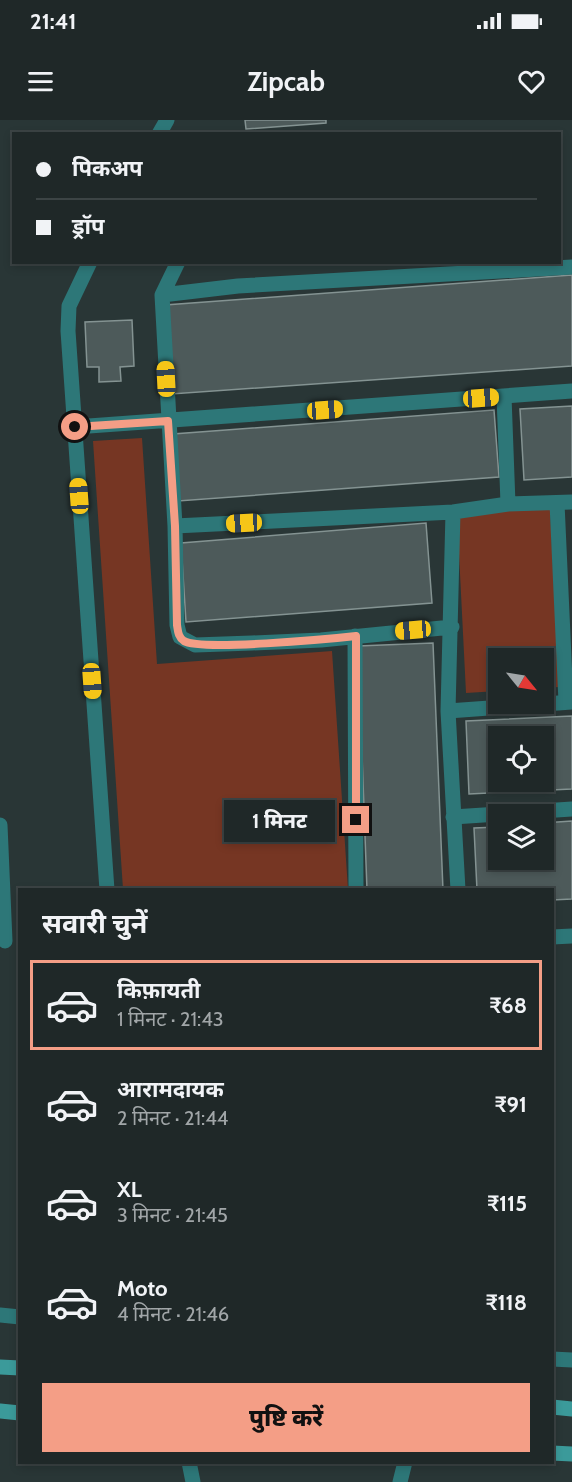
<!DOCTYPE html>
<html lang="hi">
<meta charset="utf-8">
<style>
:root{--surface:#1f2828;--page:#2c3434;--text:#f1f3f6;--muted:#a1a6a8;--line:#3c4445;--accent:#f49e86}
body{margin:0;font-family:Cabin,"Noto Sans Devanagari",sans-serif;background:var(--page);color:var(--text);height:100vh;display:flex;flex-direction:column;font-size:22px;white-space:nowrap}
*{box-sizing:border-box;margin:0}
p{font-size:20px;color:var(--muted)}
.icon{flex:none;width:33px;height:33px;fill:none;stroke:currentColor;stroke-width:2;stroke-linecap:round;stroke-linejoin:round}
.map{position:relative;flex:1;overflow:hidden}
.side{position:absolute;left:18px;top:768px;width:536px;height:576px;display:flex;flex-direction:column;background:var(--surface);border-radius:0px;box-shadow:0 3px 9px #0003,0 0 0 2px var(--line)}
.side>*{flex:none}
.top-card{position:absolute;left:12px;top:12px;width:549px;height:132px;border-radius:0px;box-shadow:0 3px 9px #0003,0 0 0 2px var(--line);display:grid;align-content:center;height:132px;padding:0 24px;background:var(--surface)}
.needle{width:39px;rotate:120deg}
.controls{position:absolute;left:488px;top:528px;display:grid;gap:12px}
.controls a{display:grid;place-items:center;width:66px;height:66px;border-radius:0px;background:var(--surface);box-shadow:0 3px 9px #0003,0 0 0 2px var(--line);font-size:30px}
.end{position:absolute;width:27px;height:27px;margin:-14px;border:8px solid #f49e86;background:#111;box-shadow:0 0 0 3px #111}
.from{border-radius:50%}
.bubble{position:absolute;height:42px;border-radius:0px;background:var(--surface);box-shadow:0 3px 9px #0003,0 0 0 2px var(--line);font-size:20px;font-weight:800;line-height:42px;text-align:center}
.car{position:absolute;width:18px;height:36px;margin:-18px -9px;border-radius:8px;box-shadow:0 0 4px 2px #0007;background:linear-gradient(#f5c518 24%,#345 0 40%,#f5c518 0 76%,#345 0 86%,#f5c518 0)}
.top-card b{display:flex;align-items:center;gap:21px;height:57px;font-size:22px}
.top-card b+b{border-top:2px solid var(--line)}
.top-card i{width:15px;height:15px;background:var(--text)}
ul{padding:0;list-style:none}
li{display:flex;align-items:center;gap:18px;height:90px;margin:0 12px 9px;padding:0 12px;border:3px solid transparent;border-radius:0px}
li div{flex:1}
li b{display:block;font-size:22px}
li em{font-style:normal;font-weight:800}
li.active{border-color:var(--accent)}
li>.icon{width:54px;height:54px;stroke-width:1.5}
h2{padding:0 24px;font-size:27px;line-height:72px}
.action{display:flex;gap:12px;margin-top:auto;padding:12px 24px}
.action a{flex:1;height:69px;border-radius:0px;background:var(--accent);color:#111;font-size:24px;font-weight:800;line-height:69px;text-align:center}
.status{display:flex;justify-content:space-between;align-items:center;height:42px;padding:0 30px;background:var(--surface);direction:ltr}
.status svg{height:16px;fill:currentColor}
header{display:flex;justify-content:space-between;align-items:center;height:78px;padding:0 24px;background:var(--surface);font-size:27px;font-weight:800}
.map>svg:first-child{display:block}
.green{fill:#763623}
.building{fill:#4d5a5a;stroke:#849392;stroke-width:1.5;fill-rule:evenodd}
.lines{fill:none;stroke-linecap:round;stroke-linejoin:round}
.street{stroke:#2d7778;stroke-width:15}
.secondary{stroke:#3b9a9a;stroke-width:15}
.route{stroke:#f49e86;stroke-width:8}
</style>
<div class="status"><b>21:41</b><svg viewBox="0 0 49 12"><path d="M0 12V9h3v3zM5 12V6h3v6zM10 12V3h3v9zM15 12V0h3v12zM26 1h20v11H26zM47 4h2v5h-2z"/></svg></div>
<header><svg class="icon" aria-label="menu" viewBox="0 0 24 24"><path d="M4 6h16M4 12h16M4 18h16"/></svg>Zipcab<svg class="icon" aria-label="heart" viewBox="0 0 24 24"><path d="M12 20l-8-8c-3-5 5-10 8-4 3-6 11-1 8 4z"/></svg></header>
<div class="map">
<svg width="572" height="1362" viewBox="0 0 572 1362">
<rect width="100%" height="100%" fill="#293636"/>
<!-- green -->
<path class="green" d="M142 318 157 544 332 531 348 769H123L93 321Z
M550 388 559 567 543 568V538H498V571L466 573 457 394Z"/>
<!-- building -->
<path class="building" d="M245 0H326V3L246 9Z
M572 155V246L171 274 165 185Z
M132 200 134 246 120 247 121 261 99 262V247H87L85 202Z
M572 286V357L524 360 520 289Z
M494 290 499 357 178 381 173 314Z
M426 403 432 483 186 502 181 423Z
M433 523 443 770H367L358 526Z
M572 596V669L469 674 466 601ZM498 616H543V662H498Z
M572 701V779L552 780V770H477L474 708 498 707V740H543V703Z"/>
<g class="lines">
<!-- street -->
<path class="street" d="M159 14 167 0
M90 142 69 186 68 211 107 770
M178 142 162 175 175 406 177 505 180 517 195 525 252 523 321 520 452 507
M162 175 238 166 572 147
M504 276 508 384
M75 307 572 271
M557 383 566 582
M453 392 448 591 458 770
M175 406 453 392 508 384 572 382
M355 516 356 770
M448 591 572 582
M453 697 572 689
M0 705 5 821
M552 817 572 816
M0 1195 20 1197
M552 1239 572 1240
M189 1342 193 1362
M400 1362 405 1342"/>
<!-- secondary -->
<path class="secondary" d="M0 1247 20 1248
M552 1287 572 1289
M0 1291 20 1293
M552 1333 572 1334"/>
</g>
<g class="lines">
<!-- route -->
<path class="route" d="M75 307 168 301 175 406 177 505C178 511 178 517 184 521 200 531 330 519 356 516V700"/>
</g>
</svg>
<div class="controls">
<a><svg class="needle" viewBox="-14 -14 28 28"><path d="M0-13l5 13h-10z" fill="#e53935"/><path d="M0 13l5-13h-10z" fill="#a1a6a8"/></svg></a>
<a><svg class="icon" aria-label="locate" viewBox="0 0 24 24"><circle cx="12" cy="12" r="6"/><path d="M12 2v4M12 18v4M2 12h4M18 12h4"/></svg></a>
<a><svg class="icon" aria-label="layers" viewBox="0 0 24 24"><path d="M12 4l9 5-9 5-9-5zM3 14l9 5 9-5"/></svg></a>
</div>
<i class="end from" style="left:75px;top:307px"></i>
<i class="end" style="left:356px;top:700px"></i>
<div class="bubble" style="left:224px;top:680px;width:111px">1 मिनट</div>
<i class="car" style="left:166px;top:259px;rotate:357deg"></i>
<i class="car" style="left:481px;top:278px;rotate:86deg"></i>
<i class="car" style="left:325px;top:290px;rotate:86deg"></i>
<i class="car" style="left:79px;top:376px;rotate:356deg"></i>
<i class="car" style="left:244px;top:403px;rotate:267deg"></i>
<i class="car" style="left:413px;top:510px;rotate:265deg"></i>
<i class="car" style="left:92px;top:561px;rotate:176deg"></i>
<div class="top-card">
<b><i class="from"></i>पिकअप</b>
<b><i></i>ड्रॉप</b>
</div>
<section class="side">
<h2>सवारी चुनें</h2>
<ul>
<li class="active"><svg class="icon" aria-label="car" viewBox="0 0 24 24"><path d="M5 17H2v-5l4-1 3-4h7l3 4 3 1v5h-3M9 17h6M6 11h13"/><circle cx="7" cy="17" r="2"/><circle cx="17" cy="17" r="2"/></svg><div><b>किफ़ायती</b><p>1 मिनट · 21:43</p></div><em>₹68</em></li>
<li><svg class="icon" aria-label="car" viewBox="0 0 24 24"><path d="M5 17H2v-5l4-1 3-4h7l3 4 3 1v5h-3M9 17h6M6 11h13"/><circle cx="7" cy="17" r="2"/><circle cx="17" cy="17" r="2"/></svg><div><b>आरामदायक</b><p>2 मिनट · 21:44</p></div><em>₹91</em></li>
<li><svg class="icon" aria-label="car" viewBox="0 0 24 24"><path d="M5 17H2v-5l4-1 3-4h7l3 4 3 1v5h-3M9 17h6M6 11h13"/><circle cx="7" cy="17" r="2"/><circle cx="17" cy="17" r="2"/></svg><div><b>XL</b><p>3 मिनट · 21:45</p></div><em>₹115</em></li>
<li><svg class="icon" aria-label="car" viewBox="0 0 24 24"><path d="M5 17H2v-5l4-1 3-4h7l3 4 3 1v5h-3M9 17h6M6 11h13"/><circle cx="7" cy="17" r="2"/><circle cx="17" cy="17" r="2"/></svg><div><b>Moto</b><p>4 मिनट · 21:46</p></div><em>₹118</em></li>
</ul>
<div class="action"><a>पुष्टि करें</a></div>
</section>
</div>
